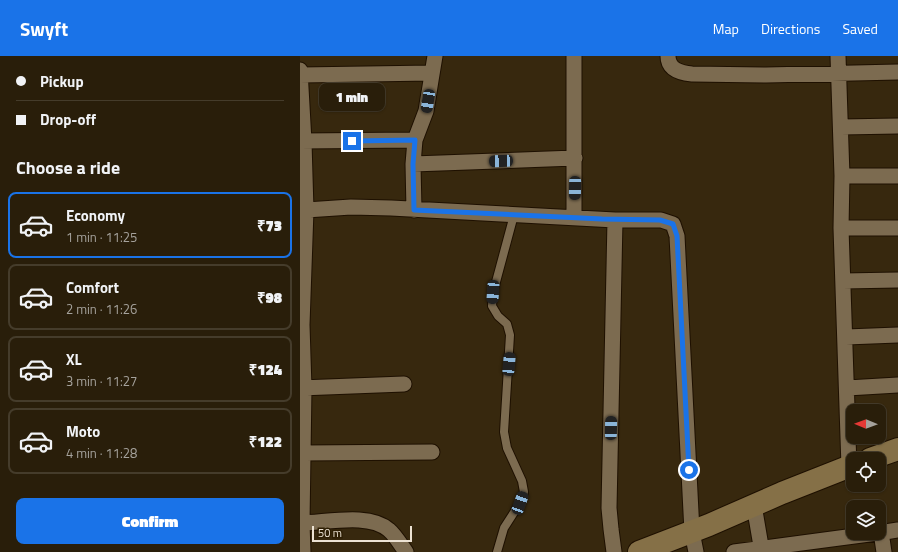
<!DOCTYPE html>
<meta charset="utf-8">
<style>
:root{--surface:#291e0a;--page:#312713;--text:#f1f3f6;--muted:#a5a29c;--line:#453c2b;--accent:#1a73e8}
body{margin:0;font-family:"Titillium Web",sans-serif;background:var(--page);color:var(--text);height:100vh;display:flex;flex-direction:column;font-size:15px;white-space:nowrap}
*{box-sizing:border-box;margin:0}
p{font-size:13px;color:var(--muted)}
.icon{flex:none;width:22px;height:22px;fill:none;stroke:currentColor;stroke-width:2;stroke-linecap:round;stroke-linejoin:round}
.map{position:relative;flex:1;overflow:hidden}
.sheet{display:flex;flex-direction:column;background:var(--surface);width:300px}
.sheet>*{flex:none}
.hud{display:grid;align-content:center;height:88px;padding:0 16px;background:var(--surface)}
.needle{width:26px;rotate:271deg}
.controls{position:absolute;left:546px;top:348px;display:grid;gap:8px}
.controls a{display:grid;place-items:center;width:40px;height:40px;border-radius:8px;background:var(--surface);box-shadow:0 1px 3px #0004,0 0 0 1px var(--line);font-size:20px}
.scale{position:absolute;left:12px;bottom:10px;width:100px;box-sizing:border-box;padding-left:4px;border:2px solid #ece2d3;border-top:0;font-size:11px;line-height:14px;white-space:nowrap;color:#ece2d3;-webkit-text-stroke:3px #2d1e04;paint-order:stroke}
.end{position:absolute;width:18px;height:18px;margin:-9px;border:5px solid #1a73e8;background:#fff;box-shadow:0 0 0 2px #fff}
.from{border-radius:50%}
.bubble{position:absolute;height:28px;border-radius:8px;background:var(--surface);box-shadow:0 1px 3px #0004,0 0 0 1px var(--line);font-size:13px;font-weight:800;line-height:28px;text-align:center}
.car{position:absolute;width:12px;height:24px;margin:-12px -6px;border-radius:5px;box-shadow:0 0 3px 1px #0007;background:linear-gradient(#222 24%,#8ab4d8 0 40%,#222 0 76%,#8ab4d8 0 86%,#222 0)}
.hud b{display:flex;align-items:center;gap:14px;height:38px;font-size:15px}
.hud b+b{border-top:1px solid var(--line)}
.hud i{width:10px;height:10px;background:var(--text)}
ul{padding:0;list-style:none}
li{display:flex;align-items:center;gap:12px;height:66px;margin:0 8px 6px;padding:0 8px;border:2px solid var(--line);border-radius:8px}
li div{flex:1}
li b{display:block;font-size:15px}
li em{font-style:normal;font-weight:800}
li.active{border-color:var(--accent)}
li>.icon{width:36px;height:36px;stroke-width:1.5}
h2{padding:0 16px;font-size:18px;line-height:48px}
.cta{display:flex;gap:8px;margin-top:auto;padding:8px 16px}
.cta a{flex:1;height:46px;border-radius:8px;background:var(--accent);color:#fff;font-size:16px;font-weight:800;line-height:46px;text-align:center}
header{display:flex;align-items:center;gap:24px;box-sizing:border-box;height:56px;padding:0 20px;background:var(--accent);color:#fff}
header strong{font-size:19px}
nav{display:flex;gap:22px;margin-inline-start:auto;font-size:14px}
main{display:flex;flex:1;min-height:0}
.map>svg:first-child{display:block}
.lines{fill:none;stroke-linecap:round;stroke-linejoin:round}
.lane-casing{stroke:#1e1000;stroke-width:10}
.street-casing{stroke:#1e1000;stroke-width:17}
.secondary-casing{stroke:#1e1000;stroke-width:24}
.lane{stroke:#7c6b50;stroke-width:8}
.street{stroke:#7c6b50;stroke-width:15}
.secondary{stroke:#857047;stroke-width:22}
.route{stroke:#1a73e8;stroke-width:5}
</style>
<header>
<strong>Swyft</strong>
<nav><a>Map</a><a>Directions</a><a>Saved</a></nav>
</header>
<main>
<section class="sheet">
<div class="hud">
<b><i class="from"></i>Pickup</b>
<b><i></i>Drop-off</b>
</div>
<h2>Choose a ride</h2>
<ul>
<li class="active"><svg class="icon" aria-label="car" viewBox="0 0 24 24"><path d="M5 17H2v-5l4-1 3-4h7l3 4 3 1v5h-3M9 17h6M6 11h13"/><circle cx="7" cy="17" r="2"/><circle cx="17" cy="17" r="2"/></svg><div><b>Economy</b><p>1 min · 11:25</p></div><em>₹73</em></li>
<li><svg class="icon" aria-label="car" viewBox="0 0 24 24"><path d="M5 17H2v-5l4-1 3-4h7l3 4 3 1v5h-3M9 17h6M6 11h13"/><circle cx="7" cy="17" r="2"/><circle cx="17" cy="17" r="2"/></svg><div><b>Comfort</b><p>2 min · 11:26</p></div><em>₹98</em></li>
<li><svg class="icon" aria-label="car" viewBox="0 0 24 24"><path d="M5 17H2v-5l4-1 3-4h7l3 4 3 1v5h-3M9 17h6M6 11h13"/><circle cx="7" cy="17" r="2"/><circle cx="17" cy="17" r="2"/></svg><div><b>XL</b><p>3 min · 11:27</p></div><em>₹124</em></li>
<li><svg class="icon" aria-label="car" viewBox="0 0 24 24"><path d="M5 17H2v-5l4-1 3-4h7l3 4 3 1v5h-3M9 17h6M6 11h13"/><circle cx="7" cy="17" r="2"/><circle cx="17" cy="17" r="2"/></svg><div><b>Moto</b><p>4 min · 11:28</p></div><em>₹122</em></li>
</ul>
<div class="cta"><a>Confirm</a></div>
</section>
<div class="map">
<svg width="598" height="496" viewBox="0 0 598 496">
<rect width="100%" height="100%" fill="#37280e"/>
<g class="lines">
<defs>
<path id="lane" d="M197 496 204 472 220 447 224 436 222 425 207 392 204 376 210 279 207 268 198 260 192 250 193 237 214 159"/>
<path id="street" d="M274 0V162
M368 0C368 14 381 17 392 18L466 19 598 16
M538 0 542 120 541 172 549 411
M0 14 4 86 6 154 2 269 4 332 2 467 3 496
M0 19 132 17
M541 71 598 70
M0 85 115 84
M113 108 275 102
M542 120H598
M6 154 51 151 91 152 315 164H361L373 168 377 180 392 476 396 496
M114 154 113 108 115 84 126 55 135 0
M541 172H598
M543 225 598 224
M546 281 598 279
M0 332 104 328
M547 332 598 329
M3 397 132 396
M454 449 462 496
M0 467C25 467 69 456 89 474 95 479 101 489 106 496
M581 476 584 496
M579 477 598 474
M314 496 311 473 309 452 315 164
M434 496 577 477"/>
<path id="secondary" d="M570 403 598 393
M339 496 409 469 482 437 553 409"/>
</defs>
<!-- lane casing -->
<use href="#lane" class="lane-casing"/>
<!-- street casing -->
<use href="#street" class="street-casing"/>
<!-- secondary casing -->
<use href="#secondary" class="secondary-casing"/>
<!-- lane -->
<use href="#lane" class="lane"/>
<!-- street -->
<use href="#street" class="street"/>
<!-- secondary -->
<use href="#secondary" class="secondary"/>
</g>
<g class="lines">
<!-- route -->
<path class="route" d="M52 85 115 84 113 108 114 154 302 163 360 164 373 168 377 180 389 414"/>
</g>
</svg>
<div class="controls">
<a><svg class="needle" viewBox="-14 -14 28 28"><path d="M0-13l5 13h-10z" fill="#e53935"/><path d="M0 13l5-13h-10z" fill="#a5a29c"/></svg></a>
<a><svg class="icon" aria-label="locate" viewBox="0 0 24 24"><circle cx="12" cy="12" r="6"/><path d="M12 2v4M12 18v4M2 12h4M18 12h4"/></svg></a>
<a><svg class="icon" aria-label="layers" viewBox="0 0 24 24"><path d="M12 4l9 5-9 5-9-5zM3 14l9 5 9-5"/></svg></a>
</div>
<div class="scale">50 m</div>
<i class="end from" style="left:389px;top:414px"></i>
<i class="end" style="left:52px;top:85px"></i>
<div class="bubble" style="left:19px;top:27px;width:66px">1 min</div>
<i class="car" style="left:128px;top:45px;rotate:189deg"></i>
<i class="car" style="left:201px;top:105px;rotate:268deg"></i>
<i class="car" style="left:275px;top:132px;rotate:181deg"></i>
<i class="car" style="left:193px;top:236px;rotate:184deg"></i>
<i class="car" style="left:209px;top:308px;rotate:5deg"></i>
<i class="car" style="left:311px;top:372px;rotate:1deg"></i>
<i class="car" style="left:220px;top:447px;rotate:20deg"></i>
</div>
</main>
